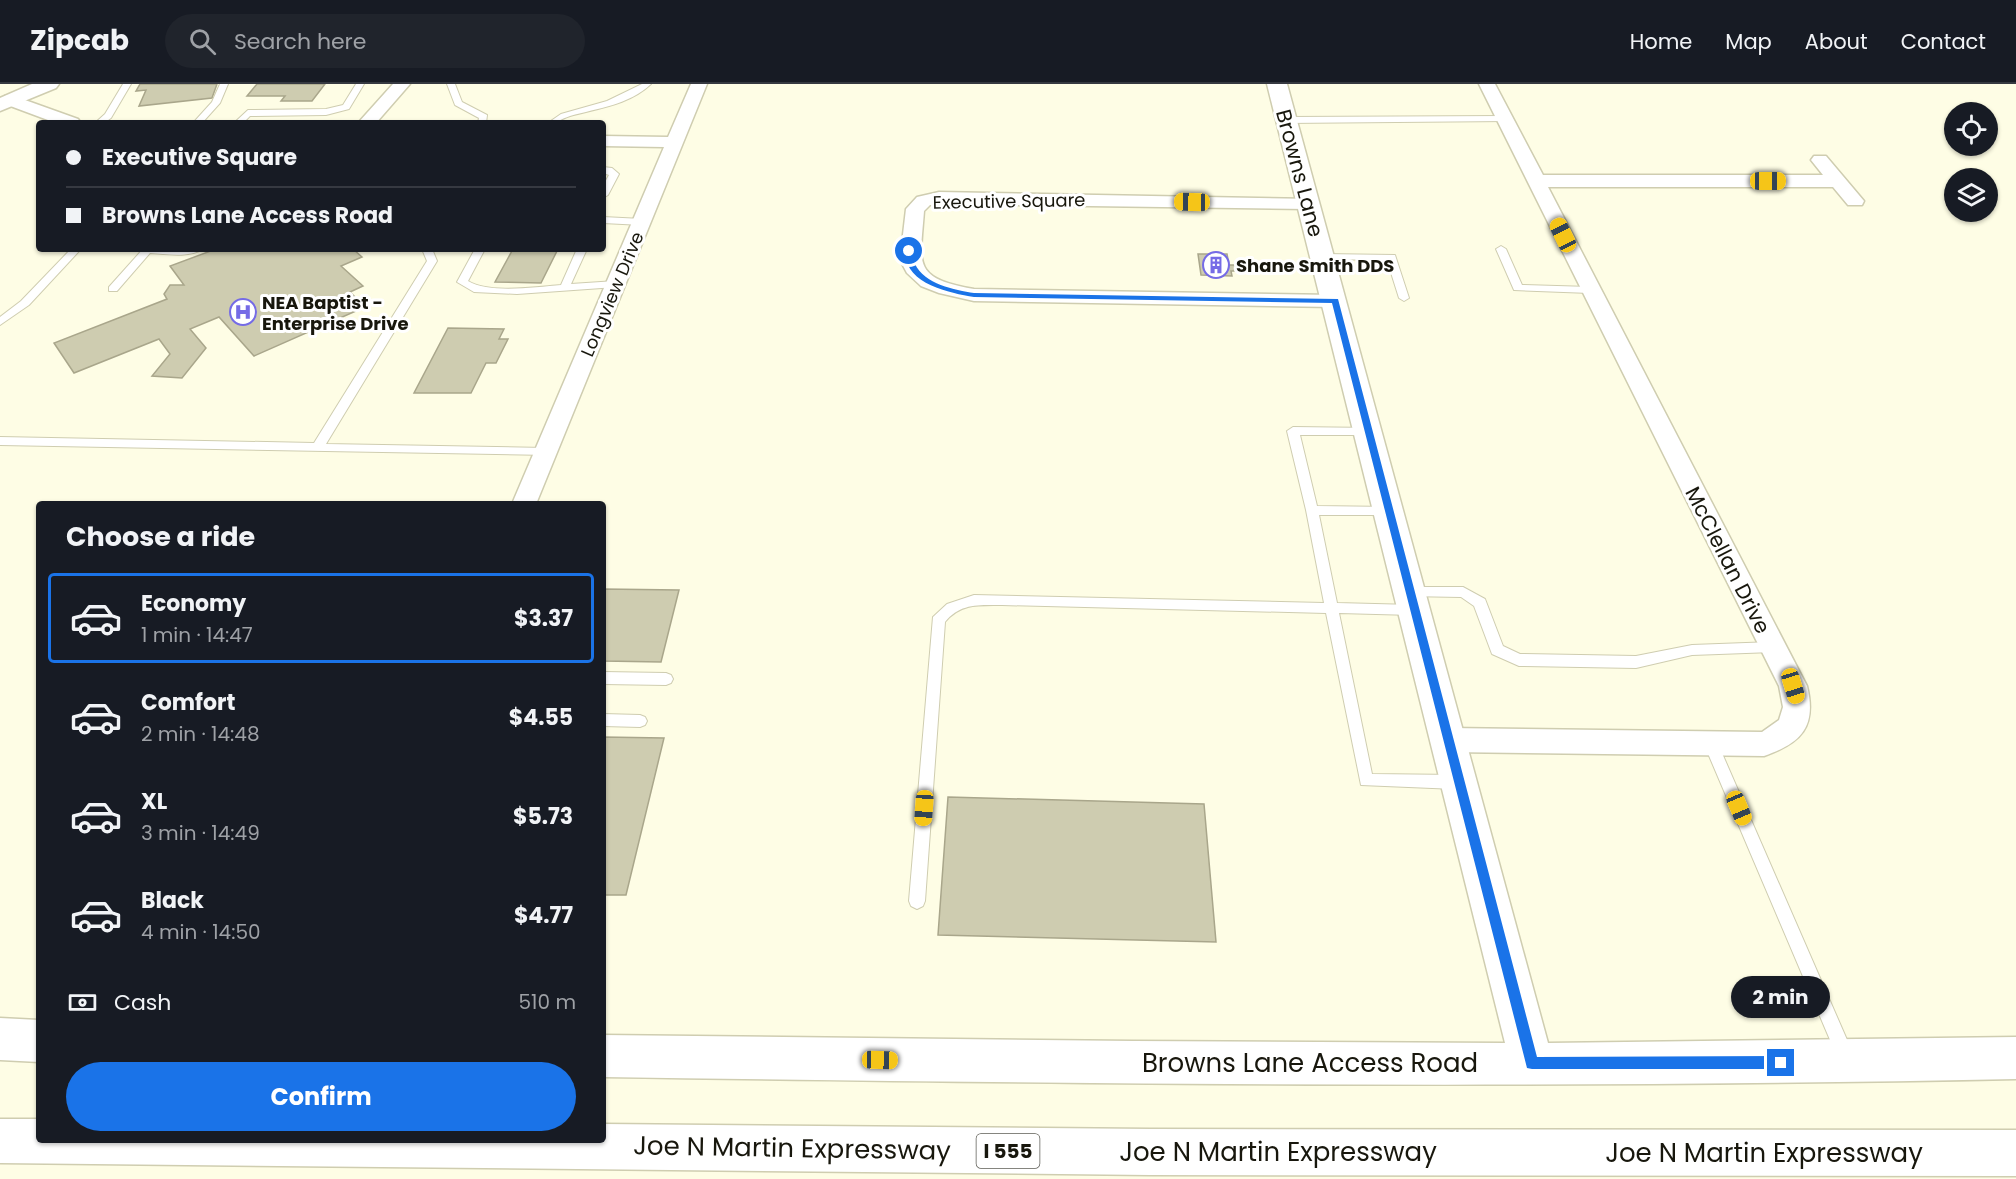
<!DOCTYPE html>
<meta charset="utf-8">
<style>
:root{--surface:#171b24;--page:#20242c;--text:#f1f3f6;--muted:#9ea1a6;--line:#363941;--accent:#1a73e8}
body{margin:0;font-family:Poppins,sans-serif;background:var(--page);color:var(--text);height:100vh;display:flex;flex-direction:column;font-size:22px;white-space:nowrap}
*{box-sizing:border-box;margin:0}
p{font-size:20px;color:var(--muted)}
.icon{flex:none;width:33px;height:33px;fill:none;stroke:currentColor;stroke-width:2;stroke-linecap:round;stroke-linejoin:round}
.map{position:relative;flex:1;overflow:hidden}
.panel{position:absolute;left:36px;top:417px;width:570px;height:642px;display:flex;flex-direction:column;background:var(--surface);border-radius:6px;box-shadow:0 2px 4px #0004}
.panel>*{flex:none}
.guide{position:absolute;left:36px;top:36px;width:570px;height:132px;border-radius:6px;box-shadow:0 2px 4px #0004;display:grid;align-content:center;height:132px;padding:0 30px;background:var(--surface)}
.fabs{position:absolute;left:1944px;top:18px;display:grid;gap:12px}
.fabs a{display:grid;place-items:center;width:54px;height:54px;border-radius:50%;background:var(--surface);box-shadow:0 2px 4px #0004;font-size:30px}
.end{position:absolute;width:27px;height:27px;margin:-14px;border:8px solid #1a73e8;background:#fff;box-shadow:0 0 0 3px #fff}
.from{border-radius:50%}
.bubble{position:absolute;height:42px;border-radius:21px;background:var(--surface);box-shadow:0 2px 4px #0004;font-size:20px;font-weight:700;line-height:42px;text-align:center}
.car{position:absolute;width:18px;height:36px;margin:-18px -9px;border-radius:8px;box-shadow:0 0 4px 2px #0007;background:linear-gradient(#f5c518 24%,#345 0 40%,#f5c518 0 76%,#345 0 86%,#f5c518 0)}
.guide b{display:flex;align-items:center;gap:21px;height:57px;font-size:22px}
.guide b+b{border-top:2px solid var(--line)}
.guide i{width:15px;height:15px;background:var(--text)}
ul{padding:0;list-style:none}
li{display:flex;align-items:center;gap:18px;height:90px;margin:0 12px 9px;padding:0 18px;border:3px solid transparent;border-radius:6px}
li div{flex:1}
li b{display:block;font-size:22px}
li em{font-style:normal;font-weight:700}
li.current{border-color:var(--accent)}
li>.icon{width:54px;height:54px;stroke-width:1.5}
h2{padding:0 30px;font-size:27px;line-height:72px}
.pay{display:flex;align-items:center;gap:15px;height:66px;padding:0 30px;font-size:22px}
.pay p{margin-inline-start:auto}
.cta{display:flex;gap:12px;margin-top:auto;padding:12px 30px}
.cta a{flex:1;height:69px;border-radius:36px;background:var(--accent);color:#fff;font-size:24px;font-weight:700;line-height:69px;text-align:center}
header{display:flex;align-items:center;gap:36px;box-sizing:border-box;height:84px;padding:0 30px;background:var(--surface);border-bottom:2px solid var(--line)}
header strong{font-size:28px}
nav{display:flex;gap:33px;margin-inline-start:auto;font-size:21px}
.search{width:420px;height:54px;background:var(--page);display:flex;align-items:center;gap:15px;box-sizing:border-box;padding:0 21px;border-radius:33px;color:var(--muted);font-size:22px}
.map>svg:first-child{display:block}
.building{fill:#ceccb0;stroke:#a9a68b;stroke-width:1.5}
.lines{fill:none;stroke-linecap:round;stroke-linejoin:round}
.service-casing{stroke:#cfcdb0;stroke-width:2}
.minor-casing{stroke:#cfcdb0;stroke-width:3}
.tertiary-casing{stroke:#cfcdb0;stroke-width:3}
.motorway-casing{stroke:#cfcdb0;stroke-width:3}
.service{fill:#fff;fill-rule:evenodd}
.minor{fill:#fff;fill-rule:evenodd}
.tertiary{fill:#fff;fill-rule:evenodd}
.motorway{fill:#fff;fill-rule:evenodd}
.route{fill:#1a73e8}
.labels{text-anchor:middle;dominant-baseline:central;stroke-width:6;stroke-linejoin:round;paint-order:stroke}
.far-street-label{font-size:18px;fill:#18170d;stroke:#fff}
.far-poi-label{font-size:18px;font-weight:bold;fill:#18170d;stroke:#fff;text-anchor:start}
.shield{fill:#fff;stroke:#5d5d56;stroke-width:1.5}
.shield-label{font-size:20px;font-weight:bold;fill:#18170d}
.street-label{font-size:21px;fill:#18170d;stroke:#fff}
.near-street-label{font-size:26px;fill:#18170d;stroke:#fff}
</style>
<header>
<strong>Zipcab</strong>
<div class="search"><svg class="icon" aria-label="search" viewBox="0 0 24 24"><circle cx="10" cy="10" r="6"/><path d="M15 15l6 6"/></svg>Search here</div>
<nav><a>Home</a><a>Map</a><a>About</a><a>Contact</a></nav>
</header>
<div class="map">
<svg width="2016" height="1095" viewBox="0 0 2016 1095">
<rect width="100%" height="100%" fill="#fefde5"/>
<!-- building -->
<path class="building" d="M140 0H217L212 14 139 22 146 6 136 7Z
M257 0H325L312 17H281L285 12H247Z
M216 165H353L362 173 341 182 363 202 350 208 365 223 254 272 219 233 190 245 206 264 182 294 152 292 170 270 159 255 74 289 54 259 167 215 164 210 170 201H184L170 182Z
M513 165H558L541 199 495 198Z
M1198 170H1227L1229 181H1236L1237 187H1231L1232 192 1201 191Z
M448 244 504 245 499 255H508L496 279H486L471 309H414Z
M603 505 679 506 661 578 603 577Z
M603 653 664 654 626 811H603Z
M948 713 1204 720 1216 858 938 851Z"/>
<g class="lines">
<defs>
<path id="service" d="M123 0H131L111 34 104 39H95L105 30Z
M220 0H228L220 19 202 39H193L212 18Z
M356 0H364L349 25 326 31 250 32 243 39H234L248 26 326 25 343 21Z
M447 0H455L462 18 487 31 486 39H478L479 34 455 21Z
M642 0H651C629 21 598 24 570 32 561 35 557 39 548 39L561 30 607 17Z
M1505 32 1509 35 1508 37 1286 39 1282 36 1286 33Z
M603 83 612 84 619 90 608 111 603 114V102L609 91 603 89Z
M603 133 642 135 647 138 642 141 603 139Z
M1501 162 1506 165 1522 201 1590 203 1595 206 1590 209 1514 206 1496 165Z
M71 165H81L29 221 0 241V233L21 217Z
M143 165H203C190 174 165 170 150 169L117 207H109V203Z
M422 165H432L437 177 326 360 545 364 551 368 549 371 0 361V353L314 359 427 177Z
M475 165H485L468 197C490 210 535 203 561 201L577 165H587L571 200 616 197 621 200 616 203 517 210 474 208 457 198Z
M1323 170 1395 171 1409 214 1404 217 1399 214 1387 176 1319 175 1318 173Z
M1293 343 1373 344 1375 347 1373 350 1369 351H1300L1317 422 1390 423 1396 427 1390 431H1319L1337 519 1413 521 1418 522 1420 526 1418 530 1413 531 1339 529 1372 690 1456 691 1461 693 1463 698 1461 703 1456 705 1361 701 1326 529 1002 521C979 521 960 519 945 538L925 817 923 822 917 825 911 822 909 817 933 533 947 520 974 511 1324 519 1306 426 1287 347Z
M1411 503H1463L1485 515 1503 562 1520 570 1636 572 1692 561 1773 558 1778 559 1780 563 1778 567 1773 568 1692 571 1636 584 1519 582 1492 570 1474 522 1461 513 1406 512 1404 508Z
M603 588 666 589 671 591 673 595 671 599 666 601 603 600Z
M603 630 640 631 645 633 647 637 645 641 640 643 603 642Z
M1711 654 1716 656 1718 660 1851 965 1854 971 1851 977 1845 980 1839 977 1704 660 1706 656Z"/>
<path id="minor" d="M393 0H410L376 39H358Z
M691 0H707L536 420H512L664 63 603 62V52L668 53Z
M1479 0H1495L1543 91H1823L1811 76 1814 72H1826L1864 117 1862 121H1848L1833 103H1548L1807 602C1817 643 1801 659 1764 672L1448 668 1438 665 1433 656 1438 647 1448 644 1762 648 1779 636 1783 623 1779 602Z
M11 11 78 35 81 39H56L5 20 3 16 5 12Z
M939 108 1314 115 1316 119 1314 123 1307 125 939 120 930 121 924 127C920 181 912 194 974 205L1335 211 1342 213 1345 217 1342 221 1335 223 974 217 939 209 921 202 907 189 900 176 906 125 917 113Z"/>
<path id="tertiary" d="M32 0H59L56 4 0 27V14Z
M1267 0H1287L1548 959 2016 953V995C1545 1005 1074 1000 603 993V951L1133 957 1505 959Z
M0 934 39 936V978L0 976Z"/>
<path id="motorway" d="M0 1035H39V1056H603V1040L1150 1045 2016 1046V1092L1150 1091 0 1079Z"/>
</defs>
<!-- service casing -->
<use href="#service" class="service-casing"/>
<!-- minor casing -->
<use href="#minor" class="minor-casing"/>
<!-- tertiary casing -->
<use href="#tertiary" class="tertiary-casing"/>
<!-- motorway casing -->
<use href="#motorway" class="motorway-casing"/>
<!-- service -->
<use href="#service" class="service"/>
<!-- minor -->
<use href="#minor" class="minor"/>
<!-- tertiary -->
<use href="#tertiary" class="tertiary"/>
<!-- motorway -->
<use href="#motorway" class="motorway"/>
</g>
<!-- route -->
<path class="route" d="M906 166H912C913 170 913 176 915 180 924 200 955 206 974 209L1338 215 1537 973 1781 972 1785 974 1787 979 1785 983 1781 985H1532L1527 984 1332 219 974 213C949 209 902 199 906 166Z"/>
<!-- icons -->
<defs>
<symbol id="building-ring" viewBox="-11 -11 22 22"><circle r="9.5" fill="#fff" stroke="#756be6" stroke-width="1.5"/><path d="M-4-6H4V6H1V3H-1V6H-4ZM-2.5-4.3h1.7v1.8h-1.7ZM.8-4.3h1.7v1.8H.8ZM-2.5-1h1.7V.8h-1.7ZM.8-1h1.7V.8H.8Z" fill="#756be6"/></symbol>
<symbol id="hospital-ring" viewBox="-11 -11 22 22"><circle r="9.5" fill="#fff" stroke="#756be6" stroke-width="1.5"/><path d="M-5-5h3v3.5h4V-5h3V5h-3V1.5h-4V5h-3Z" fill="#756be6"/></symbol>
</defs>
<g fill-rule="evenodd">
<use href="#building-ring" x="1201" y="166" width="30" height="30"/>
<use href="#hospital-ring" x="228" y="213" width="30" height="30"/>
</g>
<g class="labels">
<!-- far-street labels -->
<g class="far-street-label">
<text transform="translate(1009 117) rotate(-1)">Executive Square</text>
<text transform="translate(612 210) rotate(-67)">Longview Drive</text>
</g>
<!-- far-poi labels -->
<g class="far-poi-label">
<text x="1236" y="181">Shane Smith DDS</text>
<text x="262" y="218">NEA Baptist -<tspan x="262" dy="21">Enterprise Drive</tspan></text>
</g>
<!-- shield labels -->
<rect class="shield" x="976.5" y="1050" width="63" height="34" rx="4.5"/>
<g class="shield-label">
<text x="1008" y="1067">I 555</text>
</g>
<!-- street labels -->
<g class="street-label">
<text transform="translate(1300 89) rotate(75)">Browns Lane</text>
<text transform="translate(1728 476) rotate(63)">McClellan Drive</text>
</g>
<!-- near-street labels -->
<g class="near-street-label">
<text x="1310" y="979">Browns Lane Access Road</text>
<text transform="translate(792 1064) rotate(1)">Joe N Martin Expressway</text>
<text x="1278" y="1068">Joe N Martin Expressway</text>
<text x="1764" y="1069">Joe N Martin Expressway</text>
</g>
</g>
</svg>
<div class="fabs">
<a><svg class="icon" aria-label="locate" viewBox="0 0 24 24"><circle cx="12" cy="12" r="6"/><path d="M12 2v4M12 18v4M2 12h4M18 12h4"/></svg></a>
<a><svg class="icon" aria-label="layers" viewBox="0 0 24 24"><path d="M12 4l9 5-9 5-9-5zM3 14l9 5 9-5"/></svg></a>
</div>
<i class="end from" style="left:909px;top:167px"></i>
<i class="end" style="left:1781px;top:979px"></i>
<div class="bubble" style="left:1731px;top:892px;width:99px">2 min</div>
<i class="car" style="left:1768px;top:97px;rotate:90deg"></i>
<i class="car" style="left:1192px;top:118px;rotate:271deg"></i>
<i class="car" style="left:1563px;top:151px;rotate:334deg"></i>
<i class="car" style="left:1793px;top:602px;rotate:163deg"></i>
<i class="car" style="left:924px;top:724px;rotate:184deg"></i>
<i class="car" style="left:1739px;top:724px;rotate:157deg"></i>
<i class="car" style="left:880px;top:976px;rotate:91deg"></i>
<div class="guide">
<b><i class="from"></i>Executive Square</b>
<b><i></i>Browns Lane Access Road</b>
</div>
<section class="panel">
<h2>Choose a ride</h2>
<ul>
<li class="current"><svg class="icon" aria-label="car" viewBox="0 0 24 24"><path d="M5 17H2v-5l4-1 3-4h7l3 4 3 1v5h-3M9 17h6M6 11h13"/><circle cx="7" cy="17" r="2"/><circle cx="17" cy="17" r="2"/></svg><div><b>Economy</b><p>1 min · 14:47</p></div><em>$3.37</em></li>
<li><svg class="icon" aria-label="car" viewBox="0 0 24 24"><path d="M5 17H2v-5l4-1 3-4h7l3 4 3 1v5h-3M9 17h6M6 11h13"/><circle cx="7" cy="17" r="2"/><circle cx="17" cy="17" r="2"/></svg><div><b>Comfort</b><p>2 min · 14:48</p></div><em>$4.55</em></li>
<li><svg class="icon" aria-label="car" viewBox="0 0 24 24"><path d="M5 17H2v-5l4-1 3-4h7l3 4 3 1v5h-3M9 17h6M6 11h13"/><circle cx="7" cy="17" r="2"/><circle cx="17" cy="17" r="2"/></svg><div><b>XL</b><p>3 min · 14:49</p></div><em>$5.73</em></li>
<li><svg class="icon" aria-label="car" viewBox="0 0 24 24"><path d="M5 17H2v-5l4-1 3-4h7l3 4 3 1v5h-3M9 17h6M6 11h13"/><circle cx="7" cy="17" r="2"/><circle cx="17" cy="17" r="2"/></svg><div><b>Black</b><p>4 min · 14:50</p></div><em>$4.77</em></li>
</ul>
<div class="pay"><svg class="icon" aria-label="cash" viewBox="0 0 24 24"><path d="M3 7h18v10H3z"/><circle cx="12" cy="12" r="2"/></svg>Cash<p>510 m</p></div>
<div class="cta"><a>Confirm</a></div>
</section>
</div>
